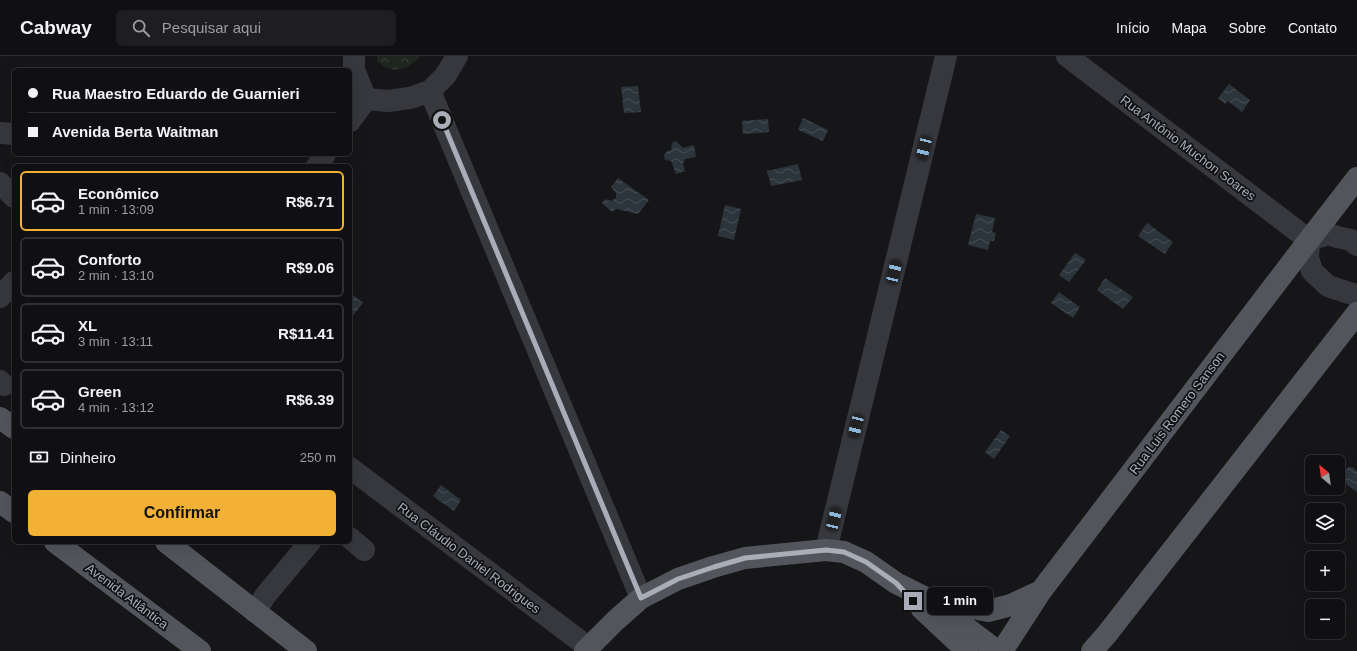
<!DOCTYPE html>
<html lang="pt">
<meta charset="utf-8">
<style>
:root{--surface:#101012;--page:#1e1e20;--text:#f1f3f6;--muted:#9c9d9f;--line:#303032;--accent:#f2b134}
body{margin:0;font-family:Helvetica,sans-serif;background:var(--page);color:var(--text);height:100vh;display:flex;flex-direction:column;font-size:15px;white-space:nowrap}
*{box-sizing:border-box;margin:0}
p{font-size:13px;color:var(--muted)}
.icon{flex:none;width:22px;height:22px;fill:none;stroke:currentColor;stroke-width:2;stroke-linecap:round;stroke-linejoin:round}
.map{position:relative;flex:1;overflow:hidden}
.panel{position:absolute;left:12px;top:108px;width:340px;height:380px;display:flex;flex-direction:column;background:var(--surface);border-radius:6px;box-shadow:0 4px 16px #0002,0 0 0 1px var(--line)}
.panel>*{flex:none}
.hud{position:absolute;left:12px;top:12px;width:340px;height:88px;border-radius:6px;box-shadow:0 4px 16px #0002,0 0 0 1px var(--line);display:grid;align-content:center;height:88px;padding:0 16px;background:var(--surface)}
.needle{width:26px;rotate:331deg}
.tools{position:absolute;left:1305px;top:399px;display:grid;gap:8px}
.tools a{display:grid;place-items:center;width:40px;height:40px;border-radius:6px;background:var(--surface);box-shadow:0 4px 16px #0002,0 0 0 1px var(--line);font-size:20px}
.end{position:absolute;width:18px;height:18px;margin:-9px;border:5px solid #a8adb8;background:#111;box-shadow:0 0 0 2px #111}
.from{border-radius:50%}
.bubble{position:absolute;height:28px;border-radius:6px;background:var(--surface);box-shadow:0 4px 16px #0002,0 0 0 1px var(--line);font-size:13px;font-weight:600;line-height:28px;text-align:center}
.car{position:absolute;width:12px;height:24px;margin:-12px -6px;border-radius:5px;box-shadow:0 0 3px 1px #0007;background:linear-gradient(#222 24%,#8ab4d8 0 40%,#222 0 76%,#8ab4d8 0 86%,#222 0)}
.hud b{display:flex;align-items:center;gap:14px;height:38px;font-size:15px}
.hud b+b{border-top:1px solid var(--line)}
.hud i{width:10px;height:10px;background:var(--text)}
ul{padding:7px 0 0;list-style:none}
li{display:flex;align-items:center;gap:12px;height:60px;margin:0 8px 6px;padding:0 8px;border:2px solid var(--line);border-radius:6px}
li div{flex:1}
li b{display:block;font-size:15px}
li em{font-style:normal;font-weight:600}
li.current{border-color:var(--accent)}
li>.icon{width:36px;height:36px;stroke-width:1.5}
.pay{display:flex;align-items:center;gap:10px;height:44px;padding:0 16px;font-size:15px}
.pay p{margin-inline-start:auto}
.action{display:flex;gap:8px;margin-top:auto;padding:8px 16px}
.action a{flex:1;height:46px;border-radius:6px;background:var(--accent);color:#111;font-size:16px;font-weight:600;line-height:46px;text-align:center}
header{display:flex;align-items:center;gap:24px;box-sizing:border-box;height:56px;padding:0 20px;background:var(--surface);border-bottom:1px solid var(--line)}
header strong{font-size:19px}
nav{display:flex;gap:22px;margin-inline-start:auto;font-size:14px}
.search{width:280px;height:36px;background:var(--page);display:flex;align-items:center;gap:10px;box-sizing:border-box;padding:0 14px;border-radius:6px;color:var(--muted);font-size:15px}
.map>svg:first-child{display:block}
.park{fill:url(#park-crowns)}
.water{fill:url(#water-waves)}
.lines{fill:none;stroke-linecap:round;stroke-linejoin:round}
.minor{stroke:#37383d;stroke-width:22}
.major{stroke:#53555c;stroke-width:22}
.route{stroke:#a8adb8;stroke-width:5}
.labels{text-anchor:middle;dominant-baseline:central;stroke-width:3.5;stroke-linejoin:round;paint-order:stroke}
.street-label{font-size:13px;fill:#a8adb8;stroke:#111113}
</style>
<header>
<strong>Cabway</strong>
<div class="search"><svg class="icon" aria-label="search" viewBox="0 0 24 24"><circle cx="10" cy="10" r="6"/><path d="M15 15l6 6"/></svg>Pesquisar aqui</div>
<nav><a>Início</a><a>Mapa</a><a>Sobre</a><a>Contato</a></nav>
</header>
<div class="map">
<svg width="1357" height="595" viewBox="0 0 1357 595">
<defs>
<pattern id="park-crowns" width="20" height="18" patternUnits="userSpaceOnUse"><rect width="20" height="18" fill="#1e261f"/><path d="M2 6a3 3 0 1 1 6 0M12 15a3 3 0 1 1 6 0" fill="none" stroke="#3c433d"/></pattern>
<pattern id="water-waves" width="16" height="10" patternUnits="userSpaceOnUse"><rect width="16" height="10" fill="#2c353c"/><path d="M0 5q4-4 8 0t8 0" fill="none" stroke="#485056"/></pattern>
</defs>
<rect width="100%" height="100%" fill="#161618"/>
<!-- park -->
<path class="park" d="M377 0H420C409 14 390 20 377 4Z"/>
<!-- water -->
<path class="water" d="M1229 28 1250 44 1242 56 1228 45 1225 48 1218 42Z
M638 30 641 56 624 57 621 31Z
M803 62 828 74 823 85 798 74Z
M768 63 769 76 743 78 742 65Z
M676 85 683 92 694 89 696 101 685 103 683 108 685 115 676 118 671 105 665 104 664 99 667 95 671 94 672 87Z
M798 108 802 124 771 130 767 115Z
M618 122 649 144 638 158 616 153 612 156 602 147 605 143 611 145 616 142V137L611 131Z
M725 149 741 153 734 184 718 180Z
M976 158 995 162 992 176 996 177 994 185H990L988 194 968 189Z
M1147 167 1173 186 1165 198 1138 180Z
M1075 197 1086 204 1069 226 1059 219Z
M1105 222 1133 241 1123 253 1097 234Z
M1059 236 1080 251 1073 262 1051 247Z
M353 239 363 247 350 263V242Z
M1001 374 1010 380 994 403 985 396Z
M1348 411H1352L1357 415V436L1342 425 1340 422Z
M441 429 461 444 454 455 433 440Z"/>
<g class="lines">
<!-- minor -->
<path class="minor" d="M354 0V14L366 43
M1067 0 1309 184
M430 35 641 542
M366 43 388 45 410 42 430 35 445 20 457 0
M350 65 366 43
M0 77 14 78
M317 110 325 98
M0 127 14 141
M1309 184 1308 202 1312 215 1328 230 1355 239H1357
M1309 184 1329 178 1337 181 1351 184 1357 189
M0 241 14 226
M0 325 4 329
M350 412 588 591
M350 482 364 494
M826 494 946 0
M255 556 265 540 310 486"/>
<!-- major -->
<path class="major" d="M0 362 14 372
M0 446 14 456
M55 486 200 595
M166 486 306 595
M935 545 988 555 1011 549 1041 535
M922 553 967 595
M585 595 615 565 641 542 678 523 713 511 745 502 826 494 844 496 866 506 896 527 930 544 997 595
M1002 595 1041 535 1309 184 1357 122
M1092 595 1107 578 1357 257"/>
</g>
<g class="lines">
<!-- route -->
<path class="route" d="M442 64 641 542 678 523 714 511 745 502 826 494 844 496 866 506 896 527 913 545"/>
</g>
<g class="labels">
<!-- street labels -->
<g class="street-label">
<text transform="translate(1188 92) rotate(37)">Rua Antônio Muchon Soares</text>
<text transform="translate(1177 357) rotate(-53)">Rua Luis Romero Sanson</text>
<text transform="translate(469 502) rotate(37)">Rua Cláudio Daniel Rodrigues</text>
<text transform="translate(127 540) rotate(37)">Avenida Atlântica</text>
</g>
</g>
</svg>
<div class="tools">
<a><svg class="needle" viewBox="-14 -14 28 28"><path d="M0-13l5 13h-10z" fill="#e53935"/><path d="M0 13l5-13h-10z" fill="#9c9d9f"/></svg></a>
<a><svg class="icon" aria-label="layers" viewBox="0 0 24 24"><path d="M12 4l9 5-9 5-9-5zM3 14l9 5 9-5"/></svg></a>
<a>+</a>
<a>−</a>
</div>
<i class="end from" style="left:442px;top:64px"></i>
<i class="end" style="left:913px;top:545px"></i>
<div class="bubble" style="left:927px;top:531px;width:66px">1 min</div>
<i class="car" style="left:924px;top:92px;rotate:194deg"></i>
<i class="car" style="left:894px;top:216px;rotate:14deg"></i>
<i class="car" style="left:856px;top:370px;rotate:194deg"></i>
<i class="car" style="left:834px;top:463px;rotate:14deg"></i>
<div class="hud">
<b><i class="from"></i>Rua Maestro Eduardo de Guarnieri</b>
<b><i></i>Avenida Berta Waitman</b>
</div>
<section class="panel">
<ul>
<li class="current"><svg class="icon" aria-label="car" viewBox="0 0 24 24"><path d="M5 17H2v-5l4-1 3-4h7l3 4 3 1v5h-3M9 17h6M6 11h13"/><circle cx="7" cy="17" r="2"/><circle cx="17" cy="17" r="2"/></svg><div><b>Econômico</b><p>1 min · 13:09</p></div><em>R$6.71</em></li>
<li><svg class="icon" aria-label="car" viewBox="0 0 24 24"><path d="M5 17H2v-5l4-1 3-4h7l3 4 3 1v5h-3M9 17h6M6 11h13"/><circle cx="7" cy="17" r="2"/><circle cx="17" cy="17" r="2"/></svg><div><b>Conforto</b><p>2 min · 13:10</p></div><em>R$9.06</em></li>
<li><svg class="icon" aria-label="car" viewBox="0 0 24 24"><path d="M5 17H2v-5l4-1 3-4h7l3 4 3 1v5h-3M9 17h6M6 11h13"/><circle cx="7" cy="17" r="2"/><circle cx="17" cy="17" r="2"/></svg><div><b>XL</b><p>3 min · 13:11</p></div><em>R$11.41</em></li>
<li><svg class="icon" aria-label="car" viewBox="0 0 24 24"><path d="M5 17H2v-5l4-1 3-4h7l3 4 3 1v5h-3M9 17h6M6 11h13"/><circle cx="7" cy="17" r="2"/><circle cx="17" cy="17" r="2"/></svg><div><b>Green</b><p>4 min · 13:12</p></div><em>R$6.39</em></li>
</ul>
<div class="pay"><svg class="icon" aria-label="cash" viewBox="0 0 24 24"><path d="M3 7h18v10H3z"/><circle cx="12" cy="12" r="2"/></svg>Dinheiro<p>250 m</p></div>
<div class="action"><a>Confirmar</a></div>
</section>
</div>
